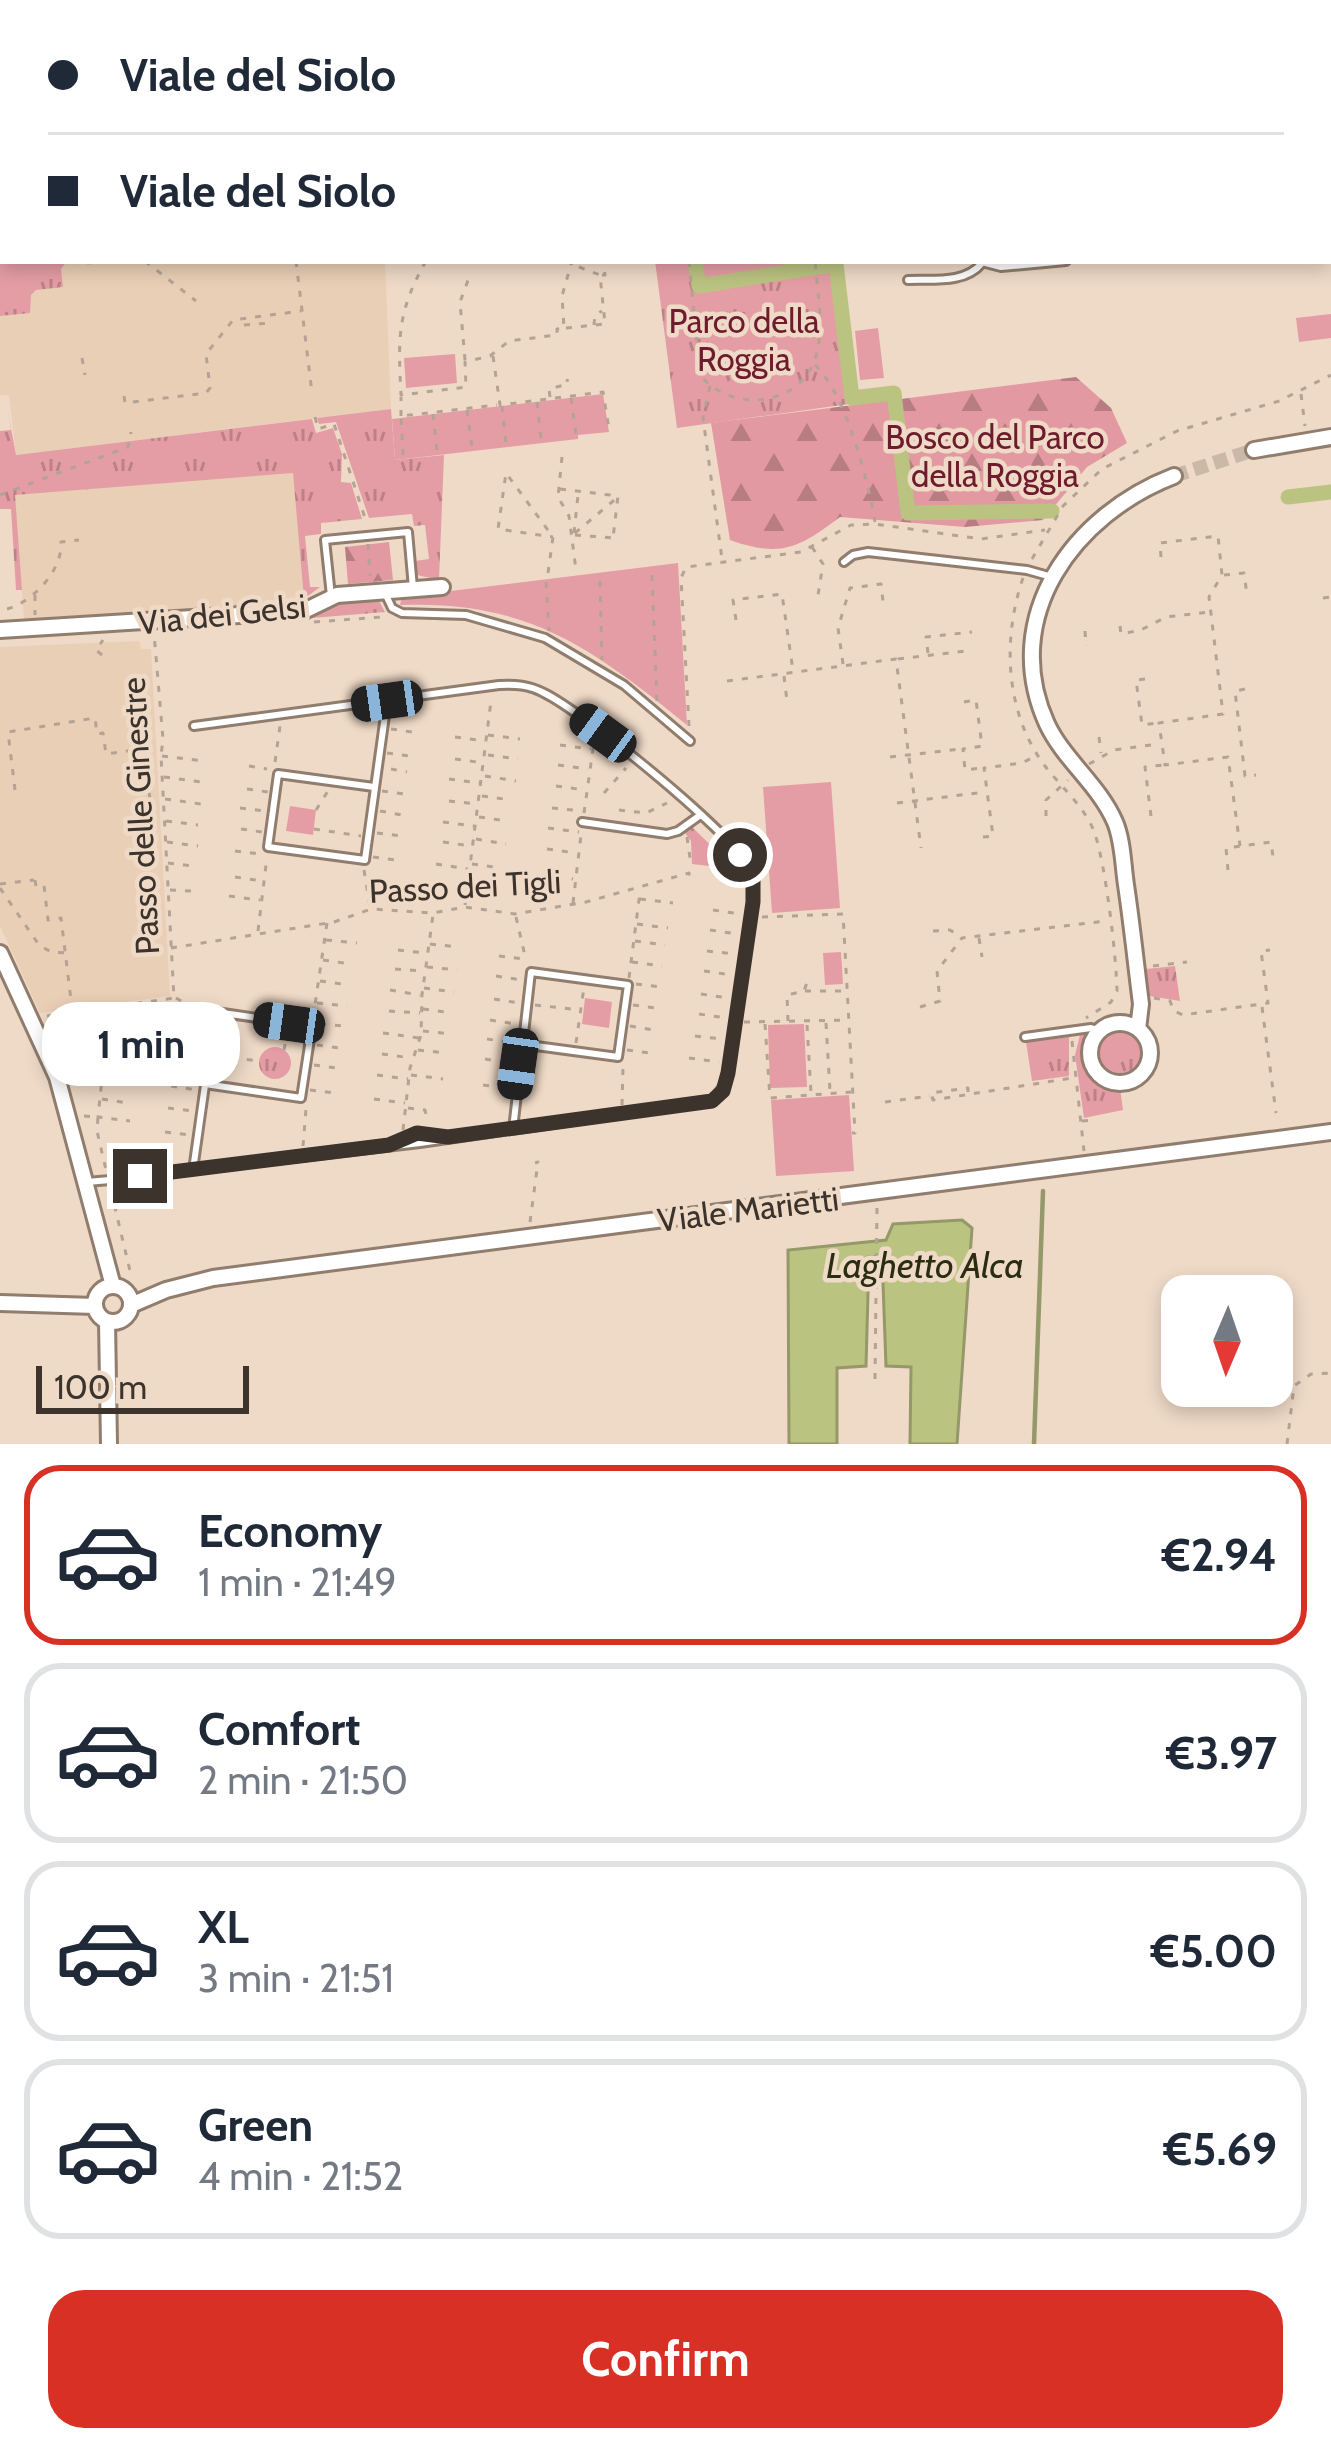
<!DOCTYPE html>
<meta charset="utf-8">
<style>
:root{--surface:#fff;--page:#f6f6f7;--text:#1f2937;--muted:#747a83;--line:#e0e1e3;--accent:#d93025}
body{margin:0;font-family:Cabin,sans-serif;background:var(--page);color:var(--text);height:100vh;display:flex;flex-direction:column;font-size:45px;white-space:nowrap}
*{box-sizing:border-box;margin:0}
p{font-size:39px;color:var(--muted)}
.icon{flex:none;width:66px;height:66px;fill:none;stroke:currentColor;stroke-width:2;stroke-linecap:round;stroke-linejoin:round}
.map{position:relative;height:1444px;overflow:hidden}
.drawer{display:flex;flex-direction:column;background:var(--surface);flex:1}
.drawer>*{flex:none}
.top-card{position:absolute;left:0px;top:0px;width:1332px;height:264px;box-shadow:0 6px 18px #0003;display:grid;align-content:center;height:264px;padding:0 48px;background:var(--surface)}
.needle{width:78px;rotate:182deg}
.controls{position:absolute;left:1161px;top:1275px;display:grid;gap:24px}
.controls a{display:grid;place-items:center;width:132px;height:132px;border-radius:24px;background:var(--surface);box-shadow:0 6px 18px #0003;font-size:60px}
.scale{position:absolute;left:36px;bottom:30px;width:213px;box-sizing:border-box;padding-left:12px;border:6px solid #3b332c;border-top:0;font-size:33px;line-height:42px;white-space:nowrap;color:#3b332c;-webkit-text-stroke:9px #efdac7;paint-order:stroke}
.end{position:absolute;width:54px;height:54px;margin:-27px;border:15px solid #3b332c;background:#fff;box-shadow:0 0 0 6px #fff}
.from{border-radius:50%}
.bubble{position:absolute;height:84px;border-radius:36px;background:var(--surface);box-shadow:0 6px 18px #0003;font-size:39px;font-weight:700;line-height:84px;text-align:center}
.car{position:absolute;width:36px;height:72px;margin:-36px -18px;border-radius:15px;box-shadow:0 0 9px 3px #0007;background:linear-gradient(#222 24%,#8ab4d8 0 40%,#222 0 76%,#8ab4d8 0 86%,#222 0)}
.top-card b{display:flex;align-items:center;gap:42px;height:114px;font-size:45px}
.top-card b+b{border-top:3px solid var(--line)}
.top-card i{width:30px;height:30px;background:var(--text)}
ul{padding:21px 0 0;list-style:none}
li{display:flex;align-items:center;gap:36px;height:180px;margin:0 24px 18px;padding:0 24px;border:6px solid var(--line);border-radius:36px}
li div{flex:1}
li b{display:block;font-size:45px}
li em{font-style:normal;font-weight:700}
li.active{border-color:var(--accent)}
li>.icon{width:108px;height:108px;stroke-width:1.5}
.action{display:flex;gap:24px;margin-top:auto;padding:24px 48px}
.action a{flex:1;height:138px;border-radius:36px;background:var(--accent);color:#fff;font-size:48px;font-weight:700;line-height:138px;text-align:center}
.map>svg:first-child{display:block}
.built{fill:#eacfb7}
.grass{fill:url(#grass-tufts)}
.forest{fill:url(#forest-firs)}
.garden{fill:#e59da5}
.water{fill:#bbc381;stroke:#959868;stroke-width:3}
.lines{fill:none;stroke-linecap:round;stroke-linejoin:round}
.stream{stroke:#959868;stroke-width:4.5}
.canal{stroke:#bbc381;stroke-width:15}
.street-tunnel{stroke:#cbb9a8;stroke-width:14;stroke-dasharray:14 7;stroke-linecap:butt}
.lane-casing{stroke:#917d6d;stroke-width:12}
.street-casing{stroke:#917d6d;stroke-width:20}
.path{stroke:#b4a394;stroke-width:3;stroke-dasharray:6 9;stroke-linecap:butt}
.lane{stroke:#fff;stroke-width:6}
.street{stroke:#fff;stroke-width:14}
.route{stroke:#3b332c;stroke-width:15}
.labels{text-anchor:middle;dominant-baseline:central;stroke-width:9;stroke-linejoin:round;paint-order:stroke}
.park-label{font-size:33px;fill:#6f1b2e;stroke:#efdac7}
.street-label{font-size:33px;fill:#3b332c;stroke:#efdac7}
.water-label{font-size:36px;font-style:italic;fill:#2a2d0f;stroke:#efdac7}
</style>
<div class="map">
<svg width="1331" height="1444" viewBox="0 0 1331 1444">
<defs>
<pattern id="grass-tufts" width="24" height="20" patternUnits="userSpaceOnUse" patternTransform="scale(3)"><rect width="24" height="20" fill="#e59da5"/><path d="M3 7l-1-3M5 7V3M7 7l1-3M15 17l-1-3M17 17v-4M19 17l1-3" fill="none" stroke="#bb8187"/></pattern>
<pattern id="forest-firs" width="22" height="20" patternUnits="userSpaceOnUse" patternTransform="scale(3)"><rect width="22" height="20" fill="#e299a1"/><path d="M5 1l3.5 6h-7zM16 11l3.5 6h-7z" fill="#b87d83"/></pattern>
</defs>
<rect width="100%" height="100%" fill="#efdac7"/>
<!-- built -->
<path class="built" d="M0 243H3V261H385L391 409 16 455 9 395H0Z
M294 472 304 599 221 609 24 619 14 495Z
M139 641 141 649H151L170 996 40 1013 0 926V647Z"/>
<!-- grass -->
<path class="grass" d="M0 243H3V261H67L61 269 63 287 36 290 31 295 30 313 0 316Z
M655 261H830L849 404 677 428Z
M391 409 395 460 444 455 439 580 417 575 415 561 429 559 425 525 414 526 412 514 369 518 336 422 319 424 317 418Z
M8 412 16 455 312 419 316 433 333 428 342 454 341 482 351 483 362 519 321 523V534L305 536 310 587H320L304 599 293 473 15 495 22 590H16L11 509H0V431L11 430Z
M378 599 385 612 251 623 314 616 345 601Z
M290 806 316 810 313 835 286 831Z
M692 827 735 869 692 864 691 841 685 833Z
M1175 966 1180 1001 1149 996 1146 969Z
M585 998 612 1002 609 1028 582 1024Z
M1099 1053a22 22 0 1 1 44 0a22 22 0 1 1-44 0Z
M1087 1034 1090 1036C1082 1062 1092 1084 1120 1088L1123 1110 1084 1118 1075 1055 1080 1035Z
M1069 1037V1076L1032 1081 1026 1042Z
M259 1063a16 16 0 1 1 32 0a16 16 0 1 1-32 0Z"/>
<!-- forest -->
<path class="forest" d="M1076 377 1111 408 1127 443 1087 467 1043 520 965 527 840 517C799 548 781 558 730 540L711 423Z
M389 542 393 580 348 584 345 547Z"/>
<!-- garden -->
<path class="garden" d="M770 309 798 325 763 384 735 368Z
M1331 314V338L1299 342 1296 318Z
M878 328 884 378 860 380 855 331Z
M455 354 457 383 406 388 404 358Z
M603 394 609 432 578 435V439L395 460 392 419Z
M678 563 687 725C592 648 528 600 400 605L402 597Z
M831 782 840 908 772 913 763 787Z
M841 952 843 984 825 985 823 953Z
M804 1024 807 1087 770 1088 768 1025Z
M849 1095 854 1171 776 1176 771 1100Z"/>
<!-- water -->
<path class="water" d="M962 1220 972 1228 957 1444H910L911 1367 886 1366 882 1256 869 1257 866 1366 837 1368V1444H789L788 1250 886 1240 893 1224Z"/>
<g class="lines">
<!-- stream -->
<path class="stream" d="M1034 1444 1043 1191"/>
<!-- canal -->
<path class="canal" d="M634 0 635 3
M695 261 699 286 812 268
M819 267 836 264 852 398 894 393 908 513 1052 511
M1288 497 1331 492"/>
<!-- street-tunnel -->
<path class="street-tunnel" d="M1174 476 1254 450"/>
<defs>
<path id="lane" d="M356 0 357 3
M370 0 371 3
M563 0V3
M1100 0 1102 3
M0 123H3
M978 261 1001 267 1066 261
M908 280C933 279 965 284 982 263
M844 562 853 555 868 552 1027 570 1052 577
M384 591 392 608 402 613 466 615 545 638 624 685 690 741
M331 596 325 540 408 532 413 588
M374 787 278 774 268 847 365 860 387 701
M582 822 667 834 678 831 699 816
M216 1012 312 1026 301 1098 205 1084Z
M1025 1037 1091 1028 1100 1031
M513 1129 531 972 628 985 618 1057 521 1044
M394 1142 417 1133 445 1136
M193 1170 205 1085
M140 1176 420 1143 712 1101 726 1083 753 902C754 889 754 877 748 866 729 830 583 712 544 693 529 685 515 684 499 685L194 726
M87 1182 110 1180"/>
<path id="street" d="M1272 0 1277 3
M981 3 997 0
M1329 33 1331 34
M0 187H3
M1254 450 1331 437
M0 630 304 611 337 595 442 587
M0 953 57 1077 113 1286
M1090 1053a30 30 0 1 1 60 0a30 30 0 1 1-60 0Z
M1138 1029 1141 1004C1136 965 1132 925 1126 885 1123 865 1123 841 1115 822 1099 785 1064 760 1047 724 998 616 1075 514 1174 476
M95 1304a18 18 0 1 1 36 0a18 18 0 1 1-36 0Z
M0 1303 95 1306
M131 1305 166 1290 213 1278 1331 1132
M107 1321 109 1444"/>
</defs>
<!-- lane casing -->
<use href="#lane" class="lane-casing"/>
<!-- street casing -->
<use href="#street" class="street-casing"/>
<!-- path -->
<path class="path" d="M156 0 162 3
M1306 3 1309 0
M0 38 3 40
M1329 66 1331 67
M1329 148 1331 150
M1329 196 1331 212
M0 204 3 203
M145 261 196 301
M296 261 312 393
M426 261C397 312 398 338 401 395L466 387 465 362 490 356 509 341 557 335V329L564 328 562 296 572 261
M689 261 700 375C732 414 801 407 816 356 825 324 817 293 815 261
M87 263 107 261
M602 275H605L603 261
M244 325 270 323
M594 325 595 315 602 311
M566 328 605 324 600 275 574 265
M493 356 500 405 603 392 609 429
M82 358 85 375
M465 360 460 302 470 275
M815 365C846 394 868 480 875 522
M710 386 703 418 722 559
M1301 394 1305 426
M124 396 125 403 206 393 210 388 206 354 233 320 301 311
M550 397 549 389 568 384 567 379
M571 398 576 435
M537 402 541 439
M502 406 506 444
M467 410 472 447
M433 414 437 452
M401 416V397
M315 417 318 429 334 424 365 518
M403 455 401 416 497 405
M562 457 558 497 569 516 576 570
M560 489 618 496 613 538
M0 495 128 447 131 432
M574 533 578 495
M575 533 618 497
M575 535 614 538
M368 544 370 576
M812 547 823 564 818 595
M1161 557 1160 543 1218 536 1222 575 1209 597 1223 714 1159 723 1165 765 1228 757 1240 846
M1032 559 1063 506 1102 469 1177 431 1279 401 1331 375
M548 573 553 537 506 473 498 529 553 537
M652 575 657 702
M1224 575 1244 573 1247 595
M1023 578C1002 639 1005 713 1045 766 1061 787 1086 808 1095 834 1106 868 1116 953 1117 991L1111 1002 1086 1018
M600 581 602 660
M546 582 549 631
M35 595V615
M1323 598 1331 597
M7 609C33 602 63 570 61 542L79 540
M736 620 733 600 782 594 793 671
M314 622 382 617
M1120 626 1121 634 1141 630 1166 617 1209 612
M1085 631 1086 646
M928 653 926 637 972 632
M102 655 96 650 103 640
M898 659 965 651
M843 664 838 628 850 588 881 584 883 601
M784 676 787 701
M1145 679 1136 680 1142 725 1158 723
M727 681 896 659 921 848
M1245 689 1235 691 1245 776 1256 775
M964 702 976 700 982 746 963 749 965 770 982 768
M689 726 681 578 686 567 801 552 851 525 875 524 981 539 1045 530
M391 729 412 732
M488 735 520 739
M455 737 485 741
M1099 737 1101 753
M560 745 591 749
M387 753 410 756
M488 755 518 759
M162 756 205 761
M890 757 961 749
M455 759 484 763
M275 762 280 726
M146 763 150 800
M1089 764 1114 750 1159 744
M558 765 588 769
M249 766 267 769
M391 769 407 772
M485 776 516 781
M164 777 202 782
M449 779 480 783
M556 786 585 790
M247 789 268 792
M15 790 8 732 95 718 97 734 103 733 106 754 150 748
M382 791 404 794
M604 793 626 768
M482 796 511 800
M165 799 201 804
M449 801 477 804
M897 803 985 792
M240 808 265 811
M552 808 582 811
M316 810 328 791
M619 810 646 813 667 803
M380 811 402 815
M584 813 594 742
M1046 816V800L1068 780
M1151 816 1145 767 1163 765
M479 817 507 821
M166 821 198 825
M443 822 474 826
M548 828 579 832
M241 829 262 832
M314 829 361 836
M377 833 401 836
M687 837 691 865
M983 837 993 836 984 768 1022 763 1036 756
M476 839 506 844
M167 842 198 846
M443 842 471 846
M547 849 576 853
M235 851 260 854
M373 857 396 860
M168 863 192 866
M436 864 468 869
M472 864 501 868
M364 870 370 907
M1228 870 1226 848 1271 842 1274 864
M542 875 573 879
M235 877 262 881
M35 880 36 886 44 885 48 920 61 918 71 1000
M0 884 34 880
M0 888 39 945 51 952 68 953
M170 890 192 891
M229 896 260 900
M640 899 673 903
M573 903 581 835
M465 905 491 701
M713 910 740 914
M516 917 526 960
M762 917 843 914 855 1133H852
M637 924 668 928
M710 930 737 934
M258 931 267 857
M933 931 950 930 961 937
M979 938 982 957
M326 940 357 943
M635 941 665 945
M430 944 458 947
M171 948 334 922 371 909 433 913 465 907 515 914 586 902 689 873 690 880
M398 950 425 953
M707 951 735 954
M499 956 524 959
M323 960 351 964
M632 962 662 966
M1153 966 1187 962
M427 967 457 970
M395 969 423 971
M704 971 732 975
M496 976 522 980
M629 978 640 892
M320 981 349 985
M636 984 660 987
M424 988 454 992
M390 990 420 995
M805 991H843
M701 994 728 998
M176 998 186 1004 191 1019
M1154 998 1170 1001 1174 1011 1183 1015 1268 1003 1261 951 1270 950
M494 999 519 1003
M317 1003 347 1006
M158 1004 163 1015
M535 1005 581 1010
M633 1005 656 1008
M920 1007 940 1001 937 971 962 938 1106 921
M1262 1007 1276 1113
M423 1009 452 1013
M109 1011 98 1117 130 1121
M389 1011 420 1013
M699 1014 726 1018
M47 1016 174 998 161 756 163 739 154 633
M58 1017 63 1040 79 1038 88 1078 131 1082
M313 1018 327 923
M490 1020 516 1024
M788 1021 787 995 804 991 809 977
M744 1022 848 1020
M826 1023 830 1091
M320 1024 343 1026
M765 1024 770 1098 851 1092
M807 1025 811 1093
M630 1026 654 1030
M423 1031 452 1034
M383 1033 419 1038
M695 1036 722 1039
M109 1038 135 1042
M487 1039 514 1043
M1072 1041 1084 1151
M576 1043 584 987
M317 1045 340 1048
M177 1046 203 1049
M284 1050 287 1034
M418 1050 446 1053
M627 1050 650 1053
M382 1054 411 1058
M217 1056 260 1061
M106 1057 133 1060
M689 1058 719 1062
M485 1059 511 1063
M175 1065 200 1069
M314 1065 337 1068
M377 1075 408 1079
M411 1075 443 1079
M483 1085 507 1088
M171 1086 197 1090
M310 1090 336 1093
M968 1092V1088L931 1093 933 1100 1072 1078
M102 1099 128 1103
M374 1099 405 1103
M885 1102 930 1096
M622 1105 623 1067
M168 1108 194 1111
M408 1108 425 1110 426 1114
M84 1116 98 1117 97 1131 106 1170
M1082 1121 1094 1120
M403 1130 410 1068 421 1035 422 995 433 915
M165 1132 190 1135
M303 1146 306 1109
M111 1191 131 1275
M530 1222 538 1162 535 1163
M875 1379 877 1207
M1287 1444 1294 1386 1311 1374 1331 1373"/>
<!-- lane -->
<use href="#lane" class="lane"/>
<!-- street -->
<use href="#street" class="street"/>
</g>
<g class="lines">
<!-- route -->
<path class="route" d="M140 1176 389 1145 417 1133 448 1137 712 1101 723 1091 728 1073 753 902V879L740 855"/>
</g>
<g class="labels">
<!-- park labels -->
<g class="park-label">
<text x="744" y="321">Parco della<tspan x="744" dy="38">Roggia</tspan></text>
<text x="995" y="437">Bosco del Parco<tspan x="995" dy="38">della Roggia</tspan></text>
</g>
<!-- street labels -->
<g class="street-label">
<text transform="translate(222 614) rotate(-6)">Via dei Gelsi</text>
<text transform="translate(140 816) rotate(-93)">Passo delle Ginestre</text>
<text transform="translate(465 886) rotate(-3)">Passo dei Tigli</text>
<text transform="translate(748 1209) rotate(-7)">Viale Marietti</text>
</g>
<!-- water labels -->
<g class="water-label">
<text x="925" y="1265">Laghetto Alca</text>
</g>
</g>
</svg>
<div class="controls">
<a><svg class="needle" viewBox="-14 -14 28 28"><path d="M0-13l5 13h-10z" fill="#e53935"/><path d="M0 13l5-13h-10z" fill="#747a83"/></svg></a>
</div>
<div class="scale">100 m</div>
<i class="end from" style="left:740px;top:855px"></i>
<i class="end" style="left:140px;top:1176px"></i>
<div class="bubble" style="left:42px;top:1002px;width:198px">1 min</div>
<i class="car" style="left:387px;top:701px;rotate:262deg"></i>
<i class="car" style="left:603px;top:733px;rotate:306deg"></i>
<i class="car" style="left:289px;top:1023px;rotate:278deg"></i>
<i class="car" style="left:518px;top:1064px;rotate:188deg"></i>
<div class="top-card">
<b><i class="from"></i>Viale del Siolo</b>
<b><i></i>Viale del Siolo</b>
</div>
</div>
<section class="drawer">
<ul>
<li class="active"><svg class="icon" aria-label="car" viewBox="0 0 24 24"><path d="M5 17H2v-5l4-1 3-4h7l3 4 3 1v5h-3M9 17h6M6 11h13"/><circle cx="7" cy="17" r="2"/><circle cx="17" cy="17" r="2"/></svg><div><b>Economy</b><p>1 min · 21:49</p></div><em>€2.94</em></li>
<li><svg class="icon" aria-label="car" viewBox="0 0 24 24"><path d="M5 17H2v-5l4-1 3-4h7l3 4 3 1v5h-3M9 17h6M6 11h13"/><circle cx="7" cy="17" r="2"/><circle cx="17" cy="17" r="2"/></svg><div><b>Comfort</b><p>2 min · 21:50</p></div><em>€3.97</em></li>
<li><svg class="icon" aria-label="car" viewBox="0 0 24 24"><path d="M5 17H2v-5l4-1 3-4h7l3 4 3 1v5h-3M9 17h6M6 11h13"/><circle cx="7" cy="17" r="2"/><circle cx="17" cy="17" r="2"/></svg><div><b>XL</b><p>3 min · 21:51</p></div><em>€5.00</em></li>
<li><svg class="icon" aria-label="car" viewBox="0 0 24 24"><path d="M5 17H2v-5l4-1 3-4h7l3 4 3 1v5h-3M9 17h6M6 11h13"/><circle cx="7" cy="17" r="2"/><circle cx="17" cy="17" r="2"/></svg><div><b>Green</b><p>4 min · 21:52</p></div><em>€5.69</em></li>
</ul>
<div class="action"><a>Confirm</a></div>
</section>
